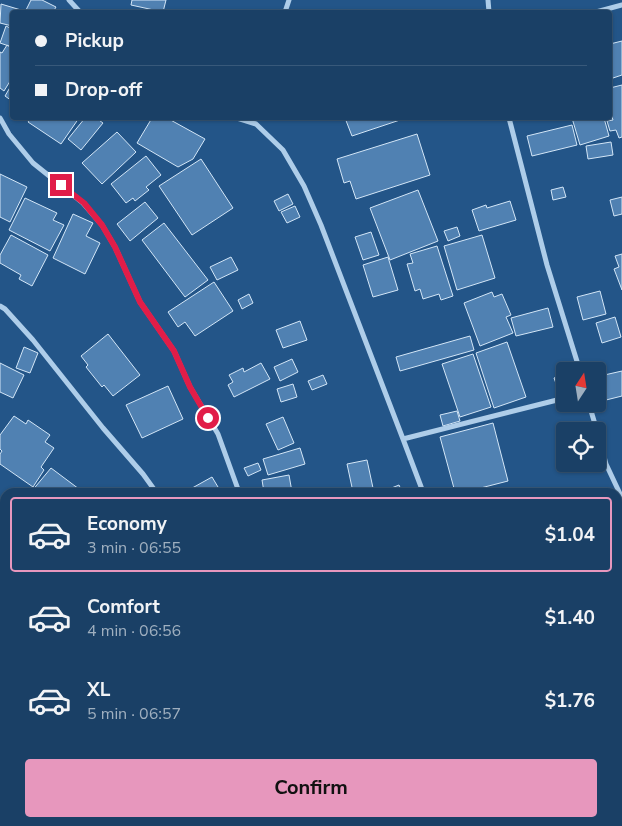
<!DOCTYPE html>
<meta charset="utf-8">
<style>
:root{--surface:#1a4066;--page:#23476c;--text:#f1f3f6;--muted:#9fafbf;--line:#38597a;--accent:#e797bd}
body{margin:0;font-family:"Nunito Sans",sans-serif;background:var(--page);color:var(--text);height:100vh;display:flex;flex-direction:column;font-size:19px;white-space:nowrap}
*{box-sizing:border-box;margin:0}
p{font-size:16px;color:var(--muted)}
.icon{flex:none;width:28px;height:28px;fill:none;stroke:currentColor;stroke-width:2;stroke-linecap:round;stroke-linejoin:round}
.map{position:relative;flex:1;overflow:hidden}
.panel{position:absolute;left:0px;top:488px;width:622px;height:339px;display:flex;flex-direction:column;background:var(--surface);border-radius:15px 15px 0 0;box-shadow:0 1px 4px #0004,0 0 0 1px var(--line)}
.panel>*{flex:none}
.top-card{position:absolute;left:10px;top:10px;width:602px;height:110px;border-radius:5px;box-shadow:0 1px 4px #0004,0 0 0 1px var(--line);display:grid;align-content:center;height:110px;padding:0 25px;background:var(--surface)}
.needle{width:32px;rotate:12deg}
.tools{position:absolute;left:556px;top:362px;display:grid;gap:10px}
.tools a{display:grid;place-items:center;width:50px;height:50px;border-radius:5px;background:var(--surface);box-shadow:0 1px 4px #0004,0 0 0 1px var(--line);font-size:25px}
.end{position:absolute;width:22px;height:22px;margin:-11px;border:6px solid #e11d48;background:#fff;box-shadow:0 0 0 2px #fff}
.from{border-radius:50%}
.top-card b{display:flex;align-items:center;gap:18px;height:48px;font-size:19px}
.top-card b+b{border-top:1px solid var(--line)}
.top-card i{width:12px;height:12px;background:var(--text)}
ul{padding:9px 0 0;list-style:none}
li{display:flex;align-items:center;gap:15px;height:75px;margin:0 10px 8px;padding:0 15px;border:2px solid transparent;border-radius:5px}
li div{flex:1}
li b{display:block;font-size:19px}
li em{font-style:normal;font-weight:700}
li.selected{border-color:var(--accent)}
li>.icon{width:45px;height:45px;stroke-width:1.5}
.action{display:flex;gap:10px;margin-top:auto;padding:10px 25px}
.action a{flex:1;height:58px;border-radius:5px;background:var(--accent);color:#111;font-size:20px;font-weight:700;line-height:58px;text-align:center}
.map>svg:first-child{display:block}
.building{fill:#5081b2;stroke:#d3e6f7}
.lines{fill:none;stroke-linecap:round;stroke-linejoin:round}
.street{stroke:#aecde9;stroke-width:5}
.route{stroke:#e11d48;stroke-width:6}
</style>
<div class="map">
<svg width="622" height="826" viewBox="0 0 622 826">
<rect width="100%" height="100%" fill="#235588"/>
<!-- building -->
<path class="building" d="M31 0H42L56 7 53 12H25Z
M132 0H166L163 12 131 5Z
M1 4 21 10 20 12H12V26L0 23Z
M6 26 12 29V47L0 43Z
M622 41V75L610 79V44Z
M7 45 12 48V78L4 91 0 88V52L2 53Z
M12 84V101L5 96Z
M622 85V137L619 138 616 130 610 131 607 121 613 120 610 111V88Z
M31 118H79L61 144 28 122Z
M85 118H96L103 123 81 150 68 139Z
M152 118H167L205 139 193 159 178 167 137 143Z
M345 118H399L400 120 352 136Z
M572 118H604L609 136 580 145Z
M572 125 577 145 532 156 527 136Z
M117 132 136 152 102 184 82 163Z
M417 134 430 175 356 199 350 181 344 183 337 159Z
M611 142 613 155 588 159 586 146Z
M146 156 161 175 146 187 149 190 135 201 133 198 126 203 111 184Z
M201 159 233 208 192 235 159 186Z
M0 174 27 187 10 222 0 217Z
M563 187 566 197 553 200 551 190Z
M418 190 438 241 390 260 370 208Z
M288 194 293 204 279 211 274 201Z
M622 197V214L614 216 610 200Z
M25 198 57 213 53 220 64 225 50 251 9 230Z
M510 201 516 220 479 231 472 210 486 205 487 208Z
M145 202 158 218 130 241 117 224Z
M295 206 300 217 287 223 281 212Z
M73 214 93 223 86 236 100 243 85 274 53 258Z
M164 223 208 280 185 297 142 240Z
M457 227 460 236 448 241 444 231Z
M371 232 379 255 363 260 355 237Z
M11 235 48 255 32 286 19 279 21 275 0 263V255Z
M482 235 495 278 457 290 444 246Z
M437 246 453 296 441 300 439 294 423 299 420 289 415 291 407 264 413 263 410 254Z
M622 254V290L614 269 619 267 615 256Z
M231 257 238 270 217 280 210 267Z
M388 257 398 290 373 297 363 265Z
M214 282 233 311 195 336 185 322 178 327 168 312Z
M600 291 606 314 583 320 577 297Z
M492 292 494 297 502 294 511 315 506 317 513 333 480 346 464 303Z
M249 294 253 303 242 309 238 300Z
M548 308 553 327 516 336 511 318Z
M615 317 621 337 602 343 596 323Z
M300 321 307 340 283 348 276 330Z
M108 334 140 375 113 396 104 385 102 387 86 367 88 365 81 356Z
M470 336 474 350 400 371 396 357Z
M507 342 526 397 494 408 476 353Z
M24 347 38 353 30 373 16 368Z
M473 354 491 407 460 417 442 364Z
M292 359 298 372 280 381 274 367Z
M0 363 24 375 13 398 0 392Z
M261 363 270 379 234 397 228 385 233 382 229 375 243 368 244 372Z
M622 371V396L606 400 600 376Z
M565 374V386L558 389 554 378Z
M323 375 327 384 312 390 308 381Z
M293 384 297 397 281 402 277 389Z
M168 386 183 419 142 438 126 405Z
M457 411 460 421 443 426 440 415Z
M14 416 26 424 28 420 50 435 45 442 54 448 41 467 44 470 33 487 0 464V454L2 451 0 449V435Z
M283 417 294 443 278 450 266 424Z
M493 423 508 481 465 492H455L440 437Z
M300 448 305 464 268 475 263 459Z
M367 460 373 488 353 492 347 464Z
M258 463 261 470 248 476 244 468Z
M51 468 83 492H31Z
M289 475 292 492H263H264L262 480Z
M212 477 221 492H185Z
M399 485 402 492H385L384 491Z
M5 536V567L0 563V542Z
M622 621V665L618 667V622Z
M2 666 5 669V716L3 718 0 715V669Z
M622 722V770L618 766V728Z
M1 790 5 793V821H34L30 826H0V791Z
M211 821H247L241 826H215Z
M399 821H423L426 826H393Z
M432 821H482L485 826H436Z
M498 821H531L533 826H501Z"/>
<g class="lines">
<!-- street -->
<path class="street" d="M69 0 80 12
M488 0 489 12
M285 12 289 0
M596 12 622 5
M0 118 9 134 33 163 83 203 102 225 115 247 140 302 174 351 190 387 218 434 239 492
M237 118 256 124 283 150 304 186 321 225 403 439 423 492
M509 118 547 265 580 371
M0 306 5 309 33 340 103 428 143 474 156 492
M589 404 597 431
M598 433 606 464 622 498
M403 439 565 398
M0 587 5 592
M578 821 581 826
M74 826 76 821
M333 826 339 821"/>
</g>
<g class="lines">
<!-- route -->
<path class="route" d="M61 185 84 203 102 225 115 247 140 302 174 351 190 387 208 418"/>
</g>
</svg>
<div class="tools">
<a><svg class="needle" viewBox="-14 -14 28 28"><path d="M0-13l5 13h-10z" fill="#e53935"/><path d="M0 13l5-13h-10z" fill="#9fafbf"/></svg></a>
<a><svg class="icon" aria-label="locate" viewBox="0 0 24 24"><circle cx="12" cy="12" r="6"/><path d="M12 2v4M12 18v4M2 12h4M18 12h4"/></svg></a>
</div>
<i class="end from" style="left:208px;top:418px"></i>
<i class="end" style="left:61px;top:185px"></i>
<div class="top-card">
<b><i class="from"></i>Pickup</b>
<b><i></i>Drop-off</b>
</div>
<section class="panel">
<ul>
<li class="selected"><svg class="icon" aria-label="car" viewBox="0 0 24 24"><path d="M5 17H2v-5l4-1 3-4h7l3 4 3 1v5h-3M9 17h6M6 11h13"/><circle cx="7" cy="17" r="2"/><circle cx="17" cy="17" r="2"/></svg><div><b>Economy</b><p>3 min · 06:55</p></div><em>$1.04</em></li>
<li><svg class="icon" aria-label="car" viewBox="0 0 24 24"><path d="M5 17H2v-5l4-1 3-4h7l3 4 3 1v5h-3M9 17h6M6 11h13"/><circle cx="7" cy="17" r="2"/><circle cx="17" cy="17" r="2"/></svg><div><b>Comfort</b><p>4 min · 06:56</p></div><em>$1.40</em></li>
<li><svg class="icon" aria-label="car" viewBox="0 0 24 24"><path d="M5 17H2v-5l4-1 3-4h7l3 4 3 1v5h-3M9 17h6M6 11h13"/><circle cx="7" cy="17" r="2"/><circle cx="17" cy="17" r="2"/></svg><div><b>XL</b><p>5 min · 06:57</p></div><em>$1.76</em></li>
</ul>
<div class="action"><a>Confirm</a></div>
</section>
</div>
